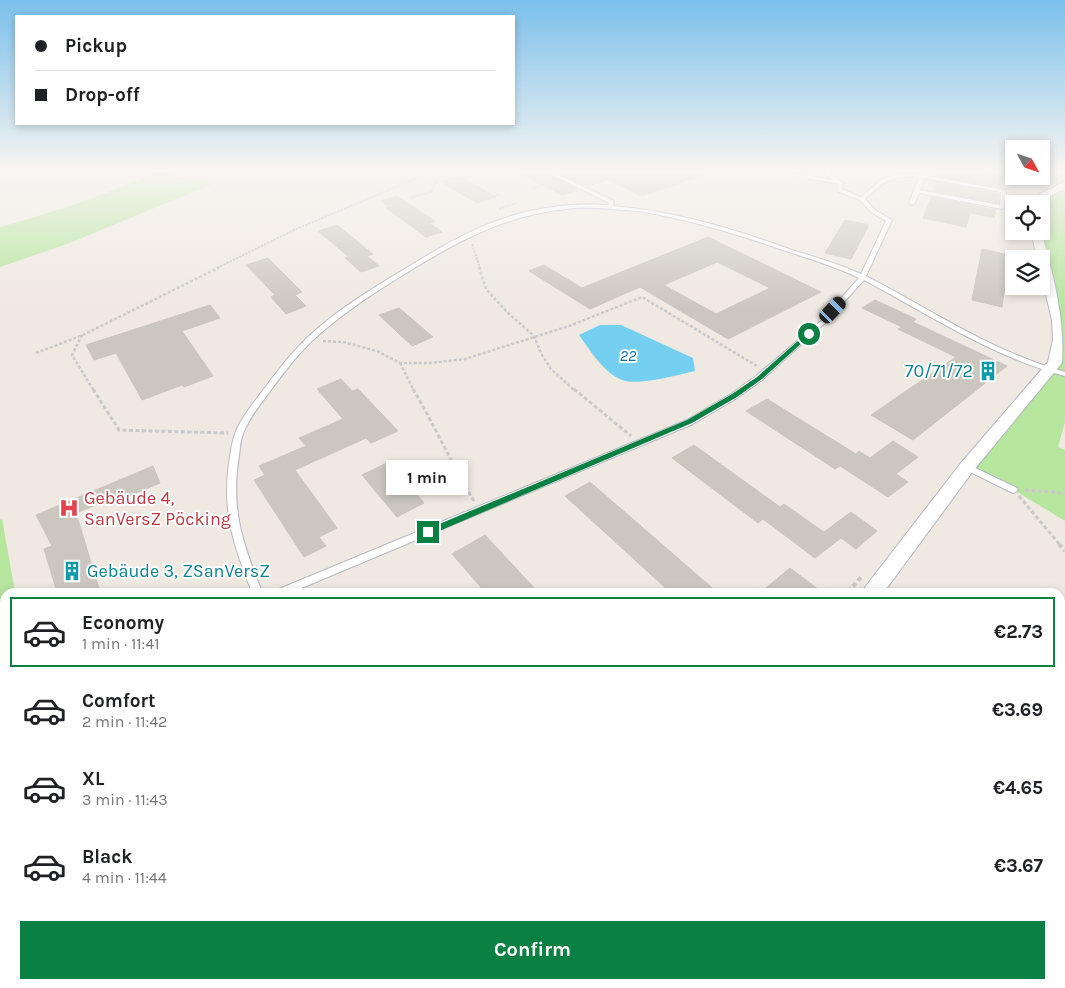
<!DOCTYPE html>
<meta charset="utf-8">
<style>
:root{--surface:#fff;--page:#f6f6f6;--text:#202124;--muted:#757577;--line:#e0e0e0;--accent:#0b8043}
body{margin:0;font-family:Karla,sans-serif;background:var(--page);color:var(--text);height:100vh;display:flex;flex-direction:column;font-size:19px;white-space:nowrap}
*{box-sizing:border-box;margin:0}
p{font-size:16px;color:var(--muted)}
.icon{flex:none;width:28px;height:28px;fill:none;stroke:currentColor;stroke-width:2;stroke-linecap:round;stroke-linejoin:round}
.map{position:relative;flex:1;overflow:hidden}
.sheet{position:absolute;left:0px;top:588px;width:1065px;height:401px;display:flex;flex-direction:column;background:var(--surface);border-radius:15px 15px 0 0;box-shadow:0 2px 8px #0003}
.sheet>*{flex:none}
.guide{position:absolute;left:15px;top:15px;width:500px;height:110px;border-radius:0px;box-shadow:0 2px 8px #0003;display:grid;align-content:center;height:110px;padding:0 20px;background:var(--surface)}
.needle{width:32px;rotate:130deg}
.tools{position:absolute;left:1005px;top:140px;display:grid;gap:10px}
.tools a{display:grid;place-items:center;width:45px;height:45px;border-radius:0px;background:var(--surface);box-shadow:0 2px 8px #0003;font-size:25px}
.end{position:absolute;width:22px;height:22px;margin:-11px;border:6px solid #0b8043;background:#fff;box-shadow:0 0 0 2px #fff}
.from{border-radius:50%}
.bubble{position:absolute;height:35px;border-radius:0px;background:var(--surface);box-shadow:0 2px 8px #0003;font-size:16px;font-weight:700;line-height:35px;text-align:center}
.car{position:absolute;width:15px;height:30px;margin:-15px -8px;border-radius:6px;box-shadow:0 0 4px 1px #0007;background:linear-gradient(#222 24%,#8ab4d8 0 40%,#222 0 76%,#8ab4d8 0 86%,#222 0)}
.guide b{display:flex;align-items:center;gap:18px;height:48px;font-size:19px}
.guide b+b{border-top:1px solid var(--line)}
.guide i{width:12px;height:12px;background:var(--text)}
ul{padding:9px 0 0;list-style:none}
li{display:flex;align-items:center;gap:15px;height:70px;margin:0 10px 8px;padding:0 10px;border:2px solid transparent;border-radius:0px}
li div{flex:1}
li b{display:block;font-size:19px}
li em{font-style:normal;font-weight:700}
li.current{border-color:var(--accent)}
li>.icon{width:45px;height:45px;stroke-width:1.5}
.button{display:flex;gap:10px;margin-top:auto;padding:10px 20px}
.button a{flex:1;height:58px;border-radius:0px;background:var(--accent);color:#fff;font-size:20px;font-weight:700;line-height:58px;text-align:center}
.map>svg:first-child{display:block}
.green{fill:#b6e59e}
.water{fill:#75cff0}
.building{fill:#cbc7bf;stroke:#cbc5ba;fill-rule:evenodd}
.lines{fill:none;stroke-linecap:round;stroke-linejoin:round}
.lane-casing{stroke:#b4b7c1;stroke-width:2}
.street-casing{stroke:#b4b7c1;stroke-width:2}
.path-far3{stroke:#c9c9c9;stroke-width:2;stroke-dasharray:2.5 1;stroke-linecap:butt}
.path-far2{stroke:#c9c9c9;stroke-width:2.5;stroke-dasharray:3 2;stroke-linecap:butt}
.path-far1{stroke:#c9c9c9;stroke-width:3;stroke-dasharray:4 2.5;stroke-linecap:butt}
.path{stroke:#c9c9c9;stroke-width:4;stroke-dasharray:4.5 3;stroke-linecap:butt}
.lane{fill:#fff;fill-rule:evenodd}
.street{fill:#fff;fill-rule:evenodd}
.route{fill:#0b8043}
.labels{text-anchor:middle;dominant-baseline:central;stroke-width:4;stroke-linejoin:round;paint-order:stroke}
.far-water-label{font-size:16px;font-style:italic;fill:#0d6fa3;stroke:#fff}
.culture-label{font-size:18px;fill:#0d838f;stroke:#fff;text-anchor:end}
.health-label{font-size:18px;fill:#be3a42;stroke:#fff;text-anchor:start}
</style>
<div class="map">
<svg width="1065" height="988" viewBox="0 0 1065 988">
<rect width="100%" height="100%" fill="#efe9e1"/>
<!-- green -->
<path class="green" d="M158 171 212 184 70 243 0 267V227C54 212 107 195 158 171Z
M1065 174V422L1058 447 1065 450V521L1014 490 967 467 1048 370 1060 340 1036 231H1041V204H1034L1057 188 1041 181 1020 176 1047 179Z
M2 519 15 592H5V670L0 672V520Z"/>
<!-- water -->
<path class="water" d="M600 325H621L693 358 695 371C678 375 637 386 622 380 603 372 590 350 579 335Z"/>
<!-- building -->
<path class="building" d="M516 171H543L578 190 562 195Z
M555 171H708V173L642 196 608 180 588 186Z
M940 171H969L1003 177 1000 187 939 176Z
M459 176 496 197 477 203 441 182Z
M936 182 999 194 997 203 933 191Z
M397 196 435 221 429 223 442 232 426 237 386 208 389 207 380 201Z
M931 197 996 210 994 218 970 213 966 227 923 218Z
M845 220 869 225 851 259 825 253Z
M337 225 373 254 367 256 379 266 361 272 345 258 349 257 318 231Z
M708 237 821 292 728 339 640 287 590 309 529 271 544 265 582 288ZM717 262 770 288 716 314 664 285Z
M982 249 1009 255 1002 307 972 300Z
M268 258 302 292 295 295 306 306 286 314 271 297 275 295 246 265Z
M875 300 916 319 913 322 1007 366 913 440 871 415 956 357 898 329 902 327 862 308Z
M210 305 220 318 182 331 213 376 184 387 182 385 142 400 116 353 94 360 86 345Z
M399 308 433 337 412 346 379 315Z
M341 379 352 391 358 389 398 431 371 443 366 438 295 470 337 528 319 537 326 546 304 557 254 480 265 475 259 466 306 446 299 438 343 419 317 389Z
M767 399 856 454 859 451 870 458 893 441 918 457 896 474 908 482 888 497 840 466 835 469 746 411Z
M694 445 780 507 784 504 824 532 851 512 877 531 856 549 841 538 815 558 763 519 758 523 672 458Z
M389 462 424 503 397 517 362 475Z
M153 466 160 483 115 502 111 499 76 513 100 592H57L44 549 52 546 36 515Z
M590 482 717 592H670L565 496Z
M485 535 538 592H485L452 554Z
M790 568 822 592H761Z"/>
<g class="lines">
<defs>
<path id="lane" d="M545 171H551L614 201 613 206C675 211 734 229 792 250 815 257 839 264 861 274L886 221 871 212 860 200 837 191 838 184 771 171H780L833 180 826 175 825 171H829L830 174 843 183 842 189 861 197 881 180 894 175 903 174 922 175 1006 190 1005 207 1002 209 919 193 915 203 912 205 909 203 919 177C893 175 883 181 865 199L875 210 892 220 866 276C933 311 991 351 1065 372V376C992 357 930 315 864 280L825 323 762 380 737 398 693 424 292 592H278L279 589 687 420 731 394 756 376 821 321 859 278C837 267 813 260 789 252 739 235 689 219 637 211 628 210 619 210 611 209 597 208 581 207 567 209 502 215 449 246 395 280 366 298 338 317 313 340 296 356 282 375 268 394 259 406 248 420 243 434 240 441 240 449 239 456 230 509 243 544 262 592H252C233 545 221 508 230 457 231 449 232 442 235 434 240 420 251 406 261 393 275 374 290 354 307 338 335 311 370 290 403 270 439 248 477 225 518 214 547 206 579 203 608 205L609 203ZM924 178 1001 192 1000 205 920 190Z
M967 464 1017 488 1018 490 1014 493 1011 492 964 469 963 467 964 465Z
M5 701V712L0 715V703Z
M350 984H365L367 988H351Z"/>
<path id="street" d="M1065 182V189L1047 197 1040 204H1029L1041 193Z
M1031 231H1041C1053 274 1065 318 1062 363L973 471 884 592H863L866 586 961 463 1048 362 1053 340 1052 320 1041 274V259H1037Z
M0 828 5 829V855L0 854Z"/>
</defs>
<!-- lane casing -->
<use href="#lane" class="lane-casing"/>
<!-- street casing -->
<use href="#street" class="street-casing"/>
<!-- path-far3 -->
<path class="path-far3" d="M533 188 542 185
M494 196 500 194
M410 198 431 192 437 180 454 171
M499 209 517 203
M1046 209 1045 213 1050 230
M472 244 480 268
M217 268 294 230 434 171"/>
<!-- path-far2 -->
<path class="path-far2" d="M479 267 486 289 507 312 534 336 541 353 551 369 575 391
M82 335 72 355 94 391
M323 341 343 342 377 351 400 363H430L465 359 569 326 642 297 757 366
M36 353 83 335 220 267
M400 363 414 391"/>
<!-- path-far1 -->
<path class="path-far1" d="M93 389 119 430 228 433
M413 389C435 426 452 465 474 501
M574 389 631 436
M1025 490 1065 493
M1019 496 1060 545"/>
<!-- path -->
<path class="path" d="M1059 544 1065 551
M848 592 862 576"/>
<!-- lane -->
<use href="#lane" class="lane"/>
<!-- street -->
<use href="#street" class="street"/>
</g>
<!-- sky -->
<linearGradient id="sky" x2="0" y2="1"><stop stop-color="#7abfeb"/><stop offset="0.55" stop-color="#f8f5f2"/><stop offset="1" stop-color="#f8f5f2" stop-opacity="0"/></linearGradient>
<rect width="1065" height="309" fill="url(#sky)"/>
<!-- route -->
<path class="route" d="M807 333 812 334 762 379 737 397 692 423 432 534 428 535 424 532 425 530 687 420 732 394 757 377Z"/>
<!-- icons -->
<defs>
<symbol id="building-bare" viewBox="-9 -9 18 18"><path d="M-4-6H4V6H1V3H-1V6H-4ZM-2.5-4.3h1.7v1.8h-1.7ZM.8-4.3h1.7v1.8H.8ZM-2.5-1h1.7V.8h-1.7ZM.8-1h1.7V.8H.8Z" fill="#0f9aa8" stroke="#fff" stroke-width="2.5" paint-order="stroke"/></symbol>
<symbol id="hospital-bare" viewBox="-9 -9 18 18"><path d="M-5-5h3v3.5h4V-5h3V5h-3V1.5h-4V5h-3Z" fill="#e0444e" stroke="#fff" stroke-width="2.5" paint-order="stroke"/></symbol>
</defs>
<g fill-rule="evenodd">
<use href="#building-bare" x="974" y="357" width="28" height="28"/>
<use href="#hospital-bare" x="55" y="494" width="28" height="28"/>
<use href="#building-bare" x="58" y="557" width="28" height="28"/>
</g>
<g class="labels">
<!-- far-water labels -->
<g class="far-water-label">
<text x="628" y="355">22</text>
</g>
<!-- culture labels -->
<g class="culture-label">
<text x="973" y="371">70/71/72</text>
<text x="87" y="571" text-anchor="start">Gebäude 3, ZSanVersZ</text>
</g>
<!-- health labels -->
<g class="health-label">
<text x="84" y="498">Gebäude 4,<tspan x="84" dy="21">SanVersZ Pöcking</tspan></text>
</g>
</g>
</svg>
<div class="tools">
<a><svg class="needle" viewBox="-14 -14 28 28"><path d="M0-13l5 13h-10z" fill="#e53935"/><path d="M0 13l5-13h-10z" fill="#757577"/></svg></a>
<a><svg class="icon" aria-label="locate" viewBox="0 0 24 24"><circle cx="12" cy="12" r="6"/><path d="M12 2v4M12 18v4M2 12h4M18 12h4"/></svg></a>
<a><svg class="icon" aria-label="layers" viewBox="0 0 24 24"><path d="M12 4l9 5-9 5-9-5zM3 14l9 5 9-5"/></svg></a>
</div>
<i class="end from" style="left:809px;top:334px"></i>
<i class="end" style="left:428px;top:532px"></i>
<div class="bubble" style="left:386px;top:460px;width:82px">1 min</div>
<i class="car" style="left:833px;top:310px;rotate:44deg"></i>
<div class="guide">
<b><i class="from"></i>Pickup</b>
<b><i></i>Drop-off</b>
</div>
<section class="sheet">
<ul>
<li class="current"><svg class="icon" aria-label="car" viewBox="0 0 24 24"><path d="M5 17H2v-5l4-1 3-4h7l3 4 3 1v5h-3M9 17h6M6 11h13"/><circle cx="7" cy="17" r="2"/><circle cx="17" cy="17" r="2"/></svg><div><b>Economy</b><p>1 min · 11:41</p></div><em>€2.73</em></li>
<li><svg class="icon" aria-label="car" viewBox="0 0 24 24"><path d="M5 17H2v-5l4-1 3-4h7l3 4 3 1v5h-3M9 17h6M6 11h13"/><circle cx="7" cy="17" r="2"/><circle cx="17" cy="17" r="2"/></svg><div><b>Comfort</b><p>2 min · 11:42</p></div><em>€3.69</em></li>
<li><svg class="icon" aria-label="car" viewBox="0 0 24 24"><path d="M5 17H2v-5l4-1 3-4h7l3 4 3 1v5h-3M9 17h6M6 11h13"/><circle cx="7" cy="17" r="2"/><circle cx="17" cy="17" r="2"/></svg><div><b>XL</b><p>3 min · 11:43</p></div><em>€4.65</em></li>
<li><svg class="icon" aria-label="car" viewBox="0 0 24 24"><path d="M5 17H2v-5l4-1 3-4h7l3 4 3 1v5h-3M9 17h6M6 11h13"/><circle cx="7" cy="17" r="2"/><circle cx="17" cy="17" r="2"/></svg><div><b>Black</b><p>4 min · 11:44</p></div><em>€3.67</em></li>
</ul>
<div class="button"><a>Confirm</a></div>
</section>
</div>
